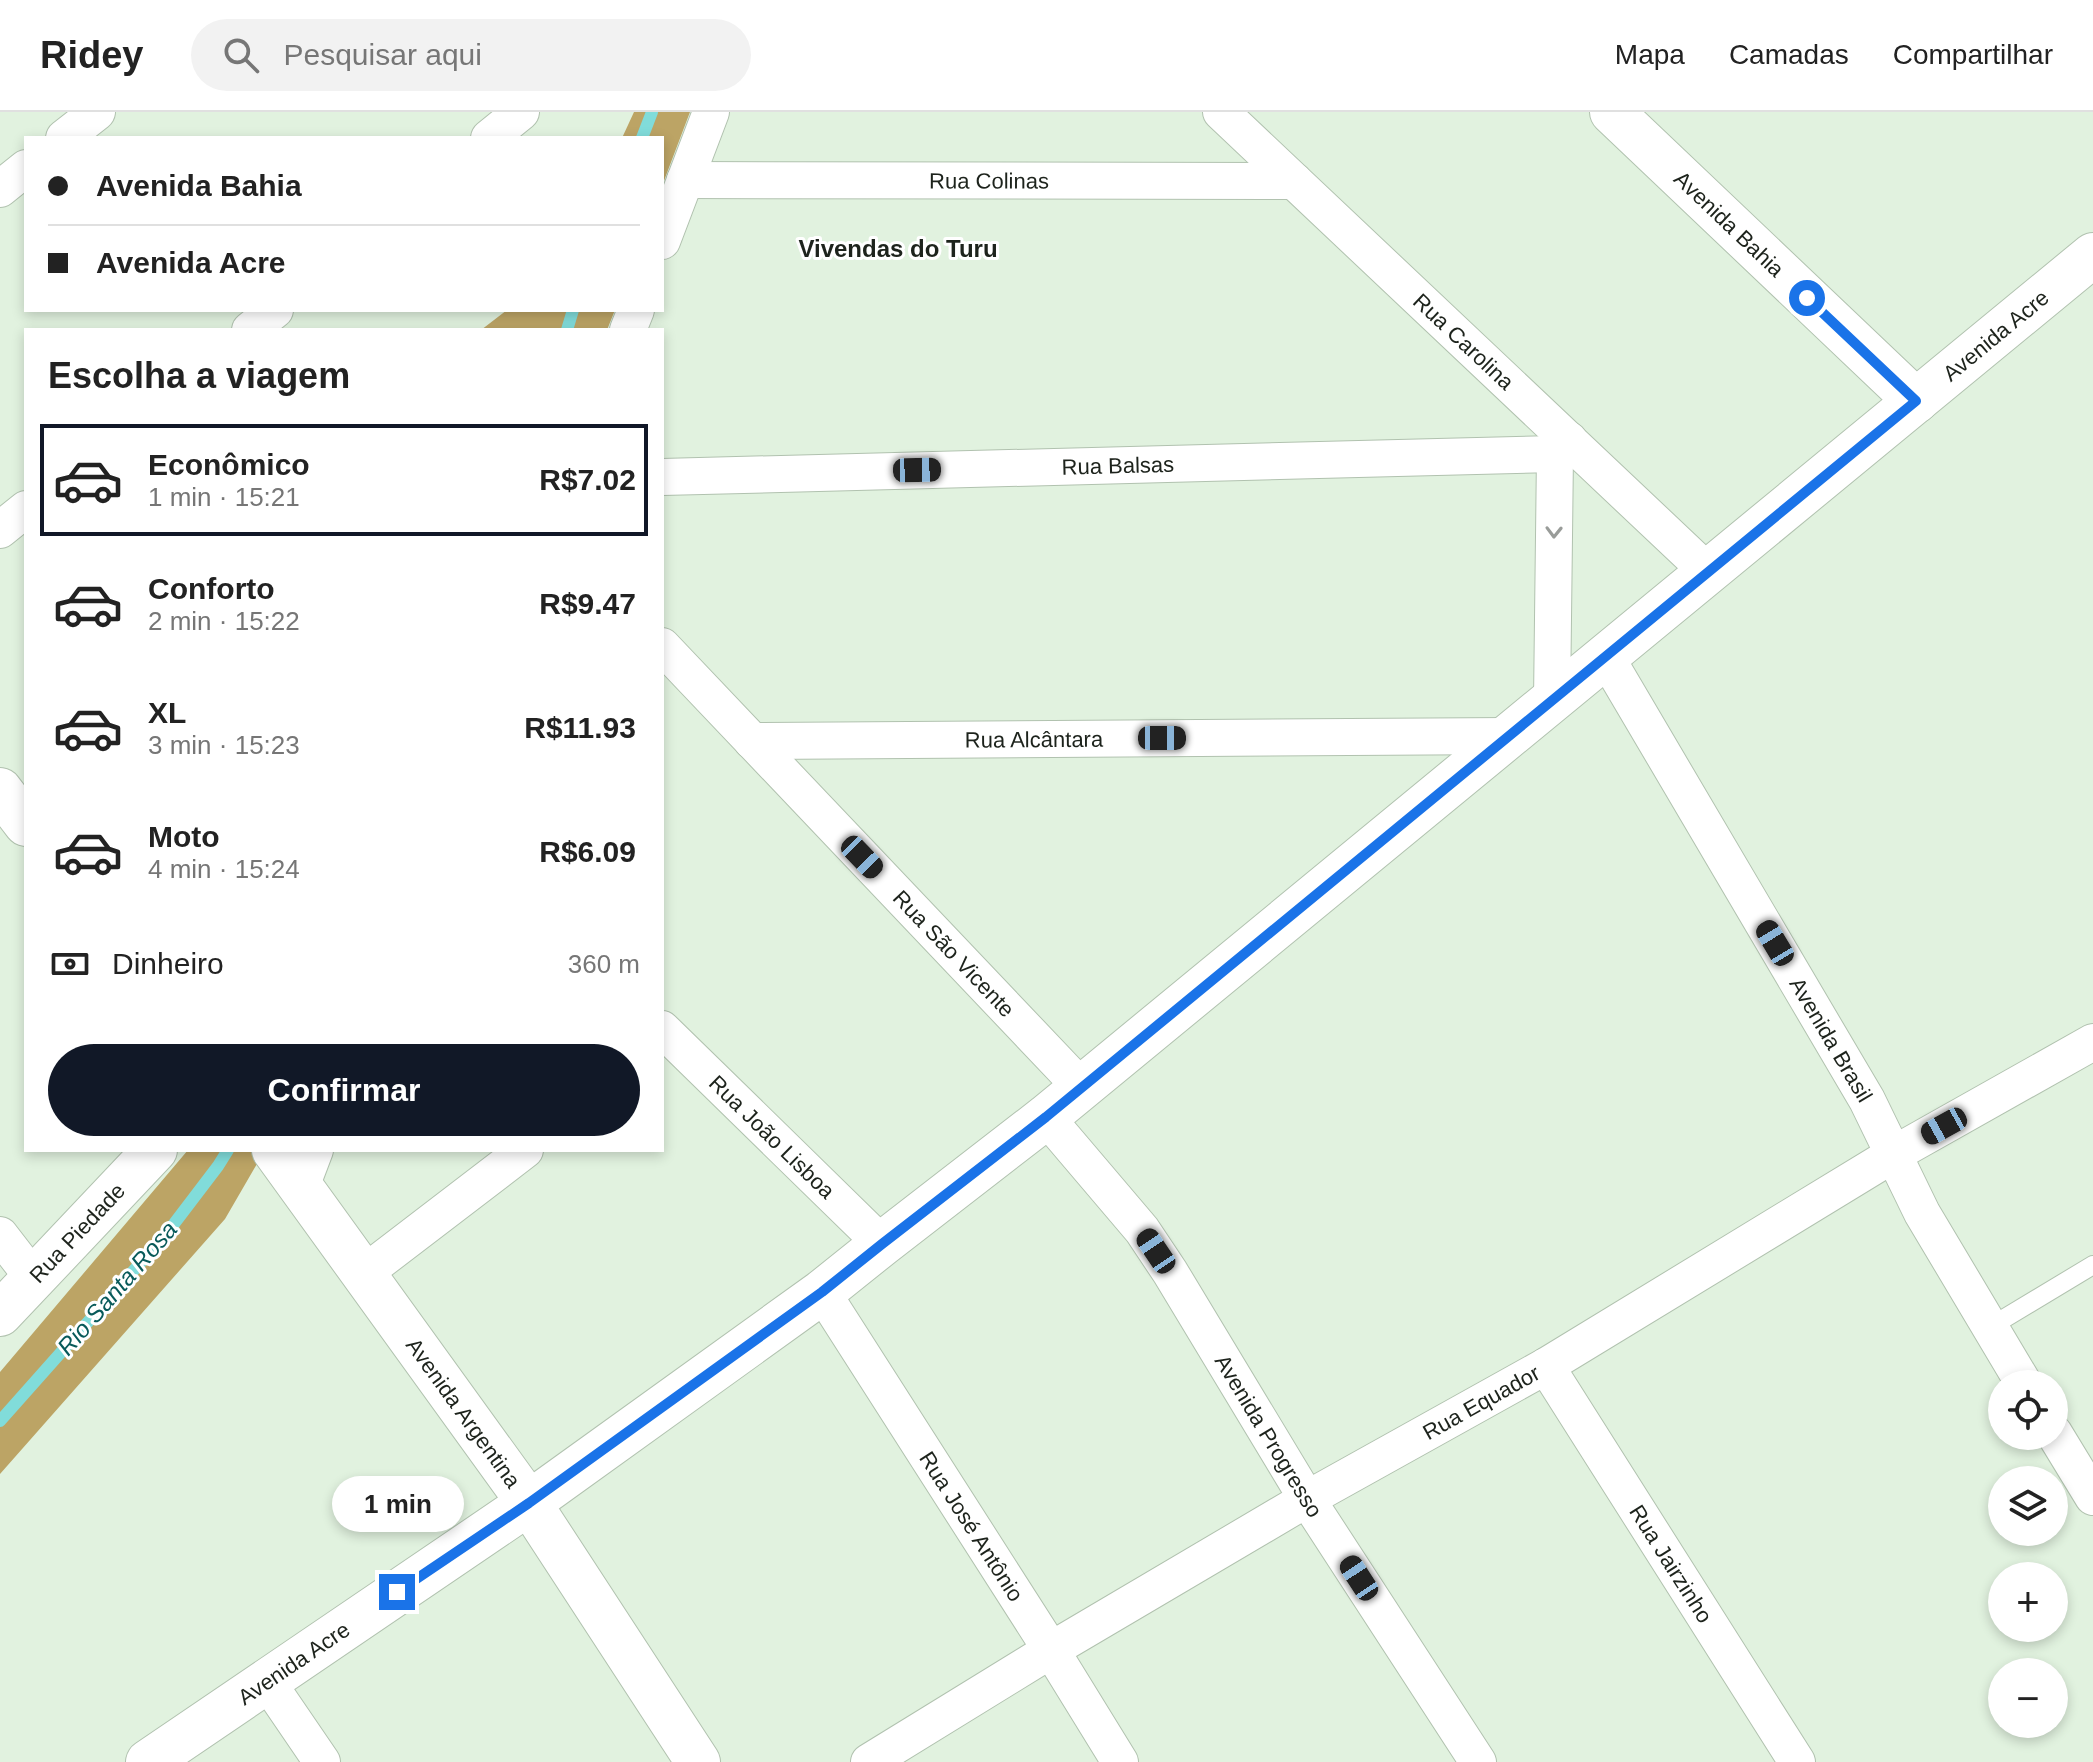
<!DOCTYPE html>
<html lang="pt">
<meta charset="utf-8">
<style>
:root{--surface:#fff;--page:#f2f2f2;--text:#222;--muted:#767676;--line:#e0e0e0;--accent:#111827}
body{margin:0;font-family:Helvetica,sans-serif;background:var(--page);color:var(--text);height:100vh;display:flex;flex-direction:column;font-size:30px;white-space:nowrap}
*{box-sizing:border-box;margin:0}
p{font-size:26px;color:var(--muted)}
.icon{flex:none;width:44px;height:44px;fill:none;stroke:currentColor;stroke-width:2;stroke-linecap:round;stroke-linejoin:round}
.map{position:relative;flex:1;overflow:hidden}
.details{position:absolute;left:24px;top:216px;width:640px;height:824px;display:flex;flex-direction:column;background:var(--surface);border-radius:0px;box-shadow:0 4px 12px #0003}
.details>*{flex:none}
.hud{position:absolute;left:24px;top:24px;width:640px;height:176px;border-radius:0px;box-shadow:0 4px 12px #0003;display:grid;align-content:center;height:176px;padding:0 24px;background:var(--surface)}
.buttons{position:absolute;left:1988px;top:1258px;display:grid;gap:16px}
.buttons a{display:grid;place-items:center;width:80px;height:80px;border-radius:50%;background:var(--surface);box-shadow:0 4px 12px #0003;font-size:40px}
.end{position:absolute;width:36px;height:36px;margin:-18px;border:10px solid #1a73e8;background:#fff;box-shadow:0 0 0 4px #fff}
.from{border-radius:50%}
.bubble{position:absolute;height:56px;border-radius:28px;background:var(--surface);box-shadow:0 4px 12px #0003;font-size:26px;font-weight:600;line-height:56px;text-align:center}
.car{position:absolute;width:24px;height:48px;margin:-24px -12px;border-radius:10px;box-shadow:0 0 6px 2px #0007;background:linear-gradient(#222 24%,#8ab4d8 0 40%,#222 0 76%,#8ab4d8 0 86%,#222 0)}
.hud b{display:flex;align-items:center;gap:28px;height:76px;font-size:30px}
.hud b+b{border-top:2px solid var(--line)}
.hud i{width:20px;height:20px;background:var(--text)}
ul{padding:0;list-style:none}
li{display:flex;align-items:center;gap:24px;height:112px;margin:0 16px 12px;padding:0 8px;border:4px solid transparent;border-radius:0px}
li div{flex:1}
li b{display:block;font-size:30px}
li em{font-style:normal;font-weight:600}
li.on{border-color:var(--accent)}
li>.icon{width:72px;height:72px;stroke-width:1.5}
h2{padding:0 24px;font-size:36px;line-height:96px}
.pay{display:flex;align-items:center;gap:20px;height:88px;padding:0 24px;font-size:30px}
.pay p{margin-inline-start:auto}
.action{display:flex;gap:16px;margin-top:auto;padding:16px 24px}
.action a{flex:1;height:92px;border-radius:48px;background:var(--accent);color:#fff;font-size:32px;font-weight:600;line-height:92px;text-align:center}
header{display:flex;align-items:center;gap:48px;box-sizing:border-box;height:112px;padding:0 40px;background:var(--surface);border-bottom:2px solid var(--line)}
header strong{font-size:38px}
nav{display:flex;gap:44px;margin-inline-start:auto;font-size:28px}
.search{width:560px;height:72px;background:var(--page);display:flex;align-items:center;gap:20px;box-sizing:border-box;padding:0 28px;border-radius:44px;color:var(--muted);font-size:30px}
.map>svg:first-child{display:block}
.forest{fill:#bca465}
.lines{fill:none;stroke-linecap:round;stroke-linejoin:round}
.stream{stroke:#81dcda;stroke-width:12}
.lane-casing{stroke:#b1c2af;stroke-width:20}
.street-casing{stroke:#b1c2af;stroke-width:38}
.secondary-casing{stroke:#b1c2af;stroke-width:46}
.lane{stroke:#fff;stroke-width:18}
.street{stroke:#fff;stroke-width:36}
.secondary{stroke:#fff;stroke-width:44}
.oneway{stroke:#999c99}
.route{stroke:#1a73e8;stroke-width:10}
.labels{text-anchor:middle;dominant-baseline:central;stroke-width:6;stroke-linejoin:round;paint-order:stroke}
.street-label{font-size:22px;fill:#1d231c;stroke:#fff}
.neighbourhood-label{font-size:24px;font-weight:bold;fill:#1d231c;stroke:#fff}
.water-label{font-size:24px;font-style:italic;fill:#085a5a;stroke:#fff}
</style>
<header>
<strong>Ridey</strong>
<div class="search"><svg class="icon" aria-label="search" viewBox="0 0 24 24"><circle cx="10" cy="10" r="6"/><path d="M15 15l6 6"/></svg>Pesquisar aqui</div>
<nav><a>Mapa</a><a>Camadas</a><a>Compartilhar</a></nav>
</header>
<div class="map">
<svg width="2093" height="1650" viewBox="0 0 2093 1650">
<rect width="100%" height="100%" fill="#e1f2df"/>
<!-- forest -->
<path class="forest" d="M634 0H690L662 74V26H622Z
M507 198H615L607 218H481Z
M188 1038H265L225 1107 0 1362V1260Z"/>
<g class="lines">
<!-- stream -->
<path class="stream" d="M642 26 652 0
M567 218 573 198
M0 1309 167 1121 218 1054 228 1038"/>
<defs>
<path id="lane" d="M1990 1215 2093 1153"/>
<g id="street">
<path id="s1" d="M1221 0 1708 460"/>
<path d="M64 26 97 0"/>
<path d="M489 26 521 0"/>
<path id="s2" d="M685 68 1294 69"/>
<path d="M0 77 26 56"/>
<path d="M662 129 711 0"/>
<path d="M250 218 275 198"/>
<path d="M628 218 636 198"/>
<path id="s3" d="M662 365 1555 342 1569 328"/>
<path d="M0 418 26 397"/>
<path id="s4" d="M662 534 1082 976"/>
<path id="s5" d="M1606 545 1867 988 1922 1101 2024 1272"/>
<path d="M1552 589 1555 342"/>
<path id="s6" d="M752 629 1509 624"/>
<path id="s7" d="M662 917 882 1132"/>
<path id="s8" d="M1046 1005 1142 1118 1170 1160 1307 1387 1478 1650"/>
<path d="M301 1075 315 1038"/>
<path d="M0 1123 34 1167"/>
<path d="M363 1162 525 1038"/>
<path id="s9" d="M822 1180 1051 1538 1120 1650"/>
<path id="s10" d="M1546 1254 1797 1650"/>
<path d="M2054 1321 2093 1385"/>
<path d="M266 1568 322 1650"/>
<path id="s11" d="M869 1650 1051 1538 1307 1387 1546 1254 1894 1042 2093 930"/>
</g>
<g id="secondary">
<path id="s12" d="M1612 0 1916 289"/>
<path d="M0 678 26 712"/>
<path id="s13" d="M274 1038 529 1391 698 1650"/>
<path id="s14" d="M0 1202 155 1038"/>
<path id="s15" d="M148 1650 529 1391 822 1180 882 1132 1046 1005 2093 143"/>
</g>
</defs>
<!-- lane casing -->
<use href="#lane" class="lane-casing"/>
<!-- street casing -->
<use href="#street" class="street-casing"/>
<!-- secondary casing -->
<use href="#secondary" class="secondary-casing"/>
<!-- lane -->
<use href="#lane" class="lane"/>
<!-- street -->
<use href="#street" class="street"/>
<!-- secondary -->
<use href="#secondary" class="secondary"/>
</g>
<!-- one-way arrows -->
<defs><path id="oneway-chevron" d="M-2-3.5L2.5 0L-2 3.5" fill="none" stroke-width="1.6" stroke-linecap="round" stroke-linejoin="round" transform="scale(2)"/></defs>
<use class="oneway" href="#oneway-chevron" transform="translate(1554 420) rotate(91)"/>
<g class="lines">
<!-- route -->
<path class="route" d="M397 1480 529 1391 822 1180 882 1132 1046 1005 1916 289 1807 186"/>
</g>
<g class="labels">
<!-- street labels -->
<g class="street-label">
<text stroke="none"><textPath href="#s2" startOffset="304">Rua Colinas</textPath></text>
<text stroke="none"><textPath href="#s12" startOffset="162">Avenida Bahia</textPath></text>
<text stroke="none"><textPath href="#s15" startOffset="2336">Avenida Acre</textPath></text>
<text stroke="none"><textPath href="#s1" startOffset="334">Rua Carolina</textPath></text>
<text stroke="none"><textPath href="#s3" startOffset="456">Rua Balsas</textPath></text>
<text stroke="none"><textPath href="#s6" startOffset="282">Rua Alcântara</textPath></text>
<text stroke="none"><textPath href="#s4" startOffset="424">Rua São Vicente</textPath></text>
<text stroke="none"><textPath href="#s5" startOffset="444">Avenida Brasil</textPath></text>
<text stroke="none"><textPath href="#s7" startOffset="154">Rua João Lisboa</textPath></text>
<text stroke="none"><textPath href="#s14" startOffset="112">Rua Piedade</textPath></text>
<text stroke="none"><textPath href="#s11" startOffset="710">Rua Equador</textPath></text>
<text stroke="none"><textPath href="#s13" startOffset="324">Avenida Argentina</textPath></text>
<text stroke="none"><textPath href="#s8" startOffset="390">Avenida Progresso</textPath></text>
<text stroke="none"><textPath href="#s9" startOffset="278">Rua José Antônio</textPath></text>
<text stroke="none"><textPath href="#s10" startOffset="234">Rua Jairzinho</textPath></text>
<text stroke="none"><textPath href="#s15" startOffset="176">Avenida Acre</textPath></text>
</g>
<!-- neighbourhood labels -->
<g class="neighbourhood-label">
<text x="898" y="136">Vivendas do Turu</text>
</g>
<!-- water labels -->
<g class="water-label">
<text transform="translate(117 1176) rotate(-49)">Rio Santa Rosa</text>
</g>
</g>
</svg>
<div class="buttons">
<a><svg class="icon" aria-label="locate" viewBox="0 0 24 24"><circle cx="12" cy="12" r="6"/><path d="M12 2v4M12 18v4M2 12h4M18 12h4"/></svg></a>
<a><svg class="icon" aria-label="layers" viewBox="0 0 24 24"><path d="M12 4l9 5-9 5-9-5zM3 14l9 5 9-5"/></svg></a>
<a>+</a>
<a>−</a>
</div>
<i class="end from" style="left:1807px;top:186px"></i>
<i class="end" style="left:397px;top:1480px"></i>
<div class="bubble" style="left:332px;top:1364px;width:132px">1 min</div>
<i class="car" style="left:917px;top:358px;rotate:89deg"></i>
<i class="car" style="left:1162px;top:626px;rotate:90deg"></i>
<i class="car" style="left:862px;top:745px;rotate:136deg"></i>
<i class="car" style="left:1775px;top:831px;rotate:329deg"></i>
<i class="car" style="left:1944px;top:1014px;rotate:241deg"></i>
<i class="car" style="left:1156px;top:1139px;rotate:326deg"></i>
<i class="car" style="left:1359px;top:1466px;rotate:327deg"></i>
<div class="hud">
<b><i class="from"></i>Avenida Bahia</b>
<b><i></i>Avenida Acre</b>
</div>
<section class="details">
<h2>Escolha a viagem</h2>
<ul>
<li class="on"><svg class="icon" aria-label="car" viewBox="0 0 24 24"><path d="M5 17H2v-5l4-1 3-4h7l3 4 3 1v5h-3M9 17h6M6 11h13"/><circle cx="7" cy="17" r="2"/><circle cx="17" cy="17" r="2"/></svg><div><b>Econômico</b><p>1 min · 15:21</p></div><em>R$7.02</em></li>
<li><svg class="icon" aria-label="car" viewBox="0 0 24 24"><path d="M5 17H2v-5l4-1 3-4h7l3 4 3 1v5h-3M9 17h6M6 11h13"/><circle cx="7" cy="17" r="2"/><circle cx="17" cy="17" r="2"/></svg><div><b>Conforto</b><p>2 min · 15:22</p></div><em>R$9.47</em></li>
<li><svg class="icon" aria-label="car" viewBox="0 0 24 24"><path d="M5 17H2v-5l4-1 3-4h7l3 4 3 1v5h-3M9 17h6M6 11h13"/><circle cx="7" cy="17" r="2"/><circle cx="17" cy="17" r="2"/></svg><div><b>XL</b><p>3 min · 15:23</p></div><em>R$11.93</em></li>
<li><svg class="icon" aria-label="car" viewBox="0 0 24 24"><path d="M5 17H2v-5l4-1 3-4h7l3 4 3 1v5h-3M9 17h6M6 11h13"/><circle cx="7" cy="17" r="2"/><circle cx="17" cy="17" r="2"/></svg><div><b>Moto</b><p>4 min · 15:24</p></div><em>R$6.09</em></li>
</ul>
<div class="pay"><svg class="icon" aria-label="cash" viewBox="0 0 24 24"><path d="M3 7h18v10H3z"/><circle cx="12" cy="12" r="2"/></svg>Dinheiro<p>360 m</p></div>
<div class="action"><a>Confirmar</a></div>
</section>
</div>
